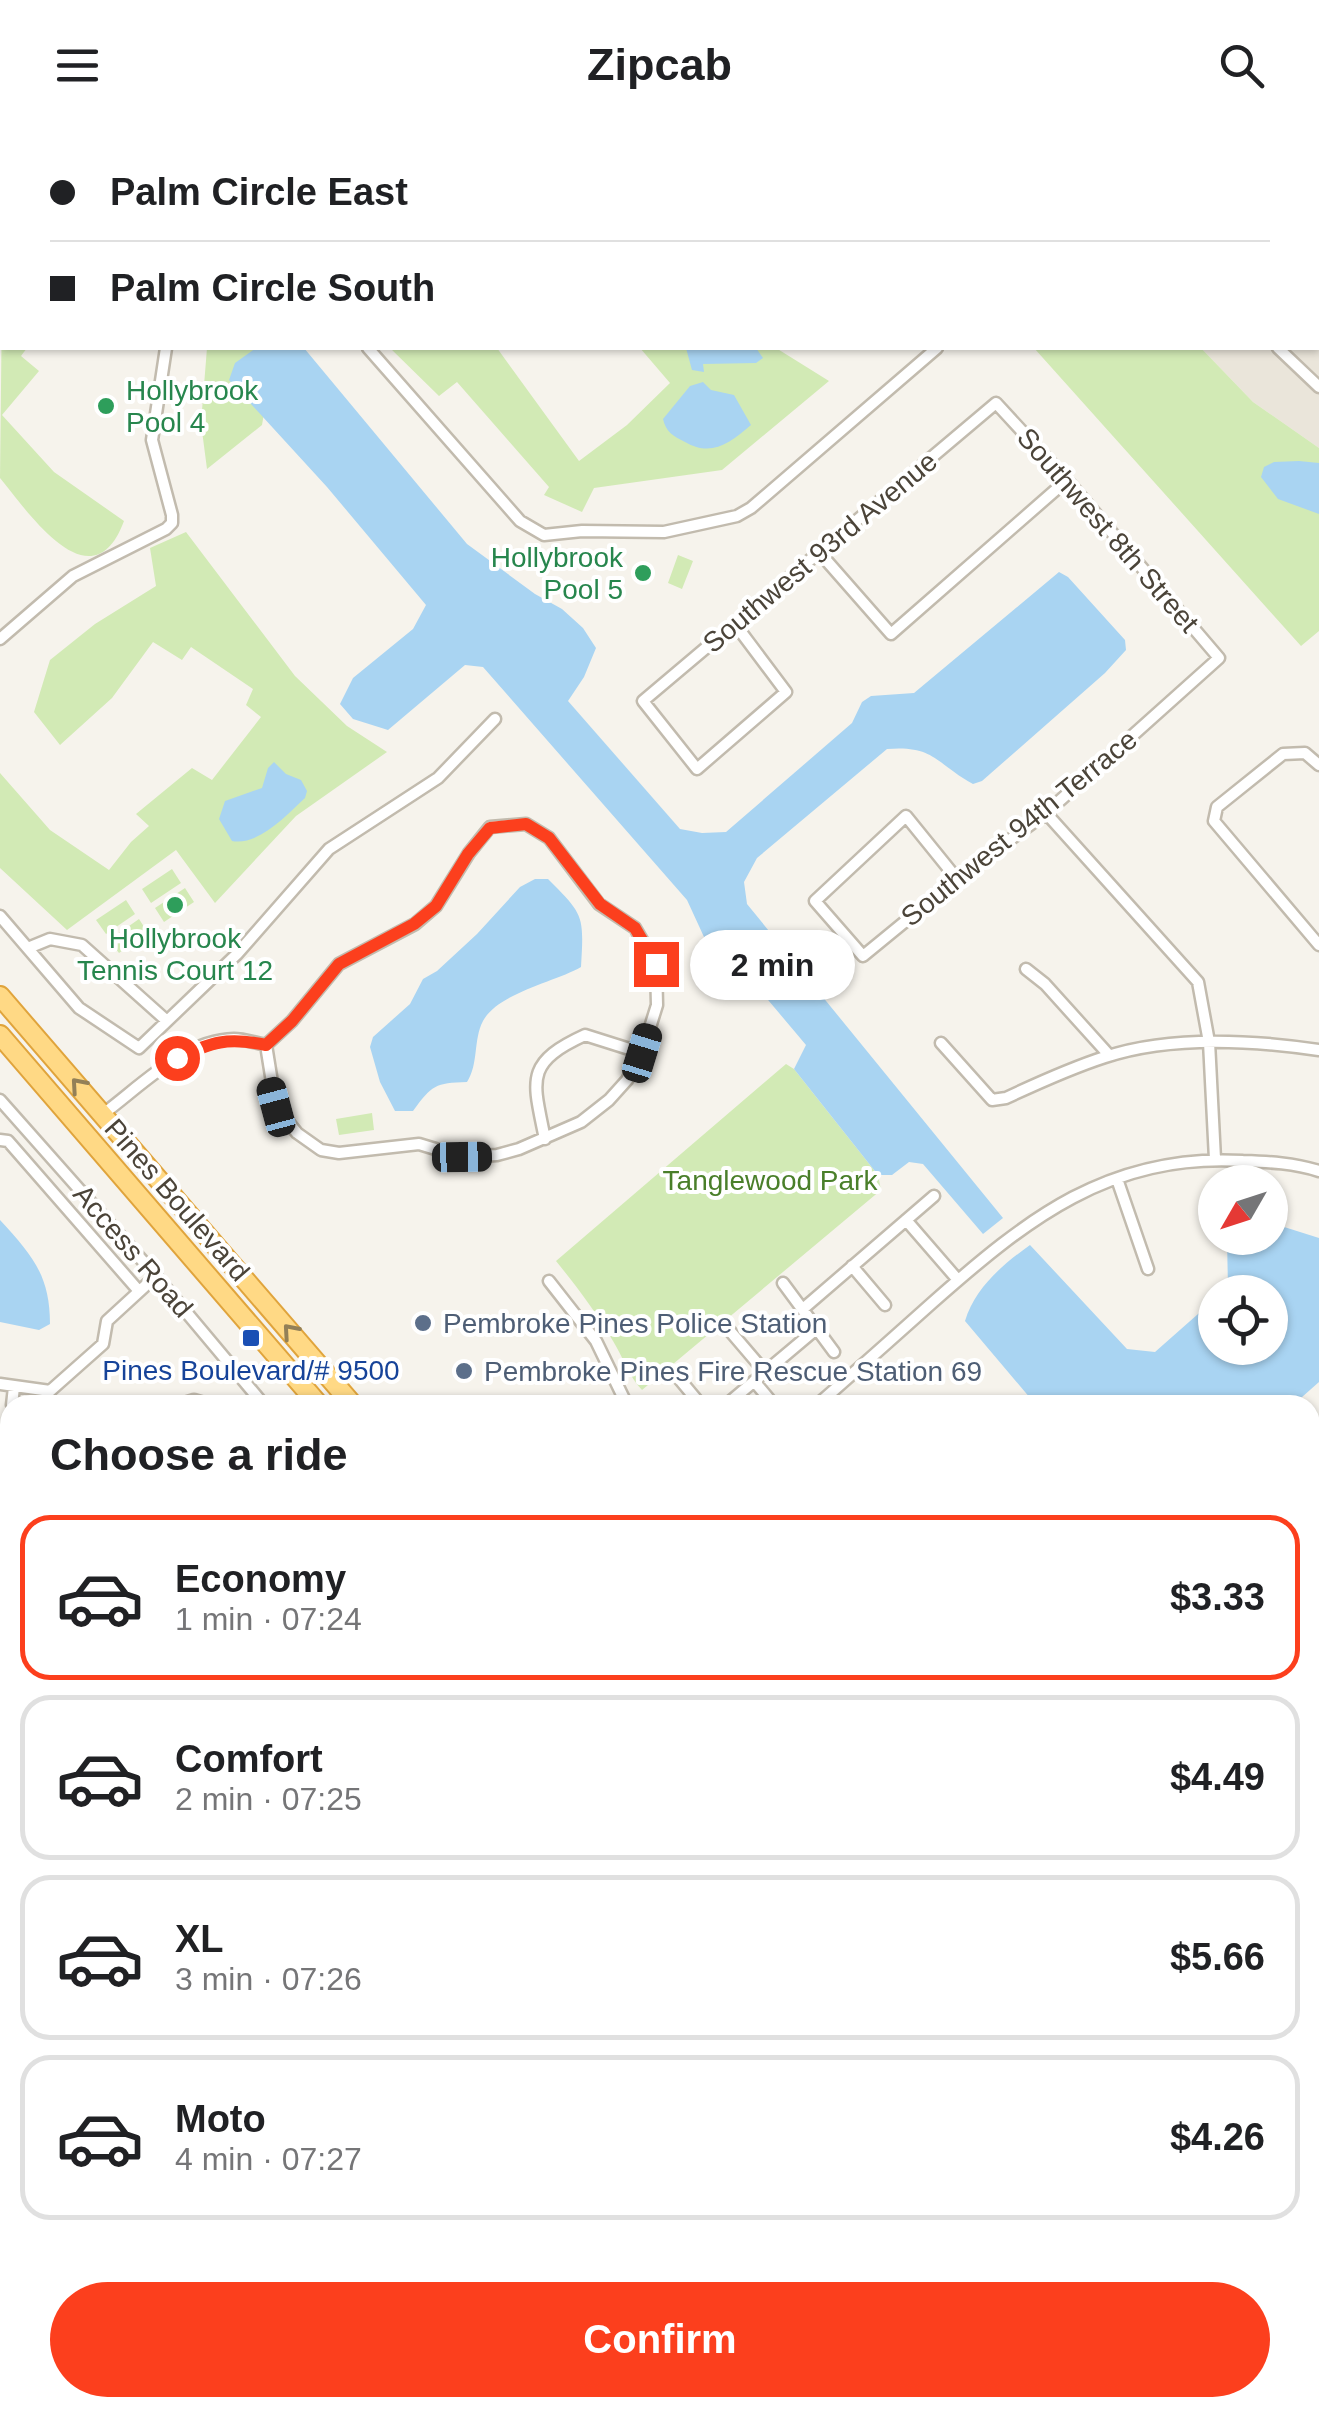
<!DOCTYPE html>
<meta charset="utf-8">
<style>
:root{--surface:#fff;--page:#f2f2f2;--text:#202124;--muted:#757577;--line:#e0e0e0;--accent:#fc3f1d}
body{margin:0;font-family:Helvetica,sans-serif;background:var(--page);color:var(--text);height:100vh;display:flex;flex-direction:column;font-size:38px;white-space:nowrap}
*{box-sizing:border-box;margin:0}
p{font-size:32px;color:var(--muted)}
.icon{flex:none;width:55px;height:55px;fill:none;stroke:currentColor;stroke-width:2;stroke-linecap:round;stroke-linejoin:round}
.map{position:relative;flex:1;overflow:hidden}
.details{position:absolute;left:0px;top:1265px;width:1320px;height:1022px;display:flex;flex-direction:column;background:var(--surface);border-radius:30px 30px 0 0;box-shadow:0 2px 8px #0004}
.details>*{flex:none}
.hud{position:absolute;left:0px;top:0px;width:1320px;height:220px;box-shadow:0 2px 8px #0004;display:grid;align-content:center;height:220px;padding:0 50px;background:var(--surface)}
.needle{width:65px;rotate:231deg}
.buttons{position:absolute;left:1198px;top:1035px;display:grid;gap:20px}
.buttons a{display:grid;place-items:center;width:90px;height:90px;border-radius:50%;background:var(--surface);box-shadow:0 2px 8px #0004;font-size:50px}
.end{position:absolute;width:45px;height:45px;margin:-22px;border:12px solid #fc3f1d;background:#fff;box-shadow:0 0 0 5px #fff}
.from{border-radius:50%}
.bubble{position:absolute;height:70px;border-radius:35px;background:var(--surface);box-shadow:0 2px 8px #0004;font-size:32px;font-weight:600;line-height:70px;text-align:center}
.car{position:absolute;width:30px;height:60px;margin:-30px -15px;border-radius:12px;box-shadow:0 0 8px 2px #0007;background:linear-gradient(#222 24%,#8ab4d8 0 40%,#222 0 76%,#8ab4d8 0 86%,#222 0)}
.hud b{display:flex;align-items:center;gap:35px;height:95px;font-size:38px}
.hud b+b{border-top:2px solid var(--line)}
.hud i{width:25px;height:25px;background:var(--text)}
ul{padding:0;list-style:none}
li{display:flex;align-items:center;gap:30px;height:165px;margin:0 20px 15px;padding:0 30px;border:5px solid var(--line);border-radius:30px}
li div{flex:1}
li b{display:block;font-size:38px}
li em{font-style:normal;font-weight:600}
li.selected{border-color:var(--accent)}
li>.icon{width:90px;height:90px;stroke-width:1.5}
h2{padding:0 50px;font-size:45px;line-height:120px}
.button{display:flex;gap:20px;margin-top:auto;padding:20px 50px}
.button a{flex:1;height:115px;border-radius:60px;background:var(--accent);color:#fff;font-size:40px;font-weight:600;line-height:115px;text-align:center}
header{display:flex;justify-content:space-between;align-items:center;height:130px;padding:0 50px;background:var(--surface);font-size:45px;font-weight:600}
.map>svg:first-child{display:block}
.residential{fill:#eae5da}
.green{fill:#d2eab5}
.water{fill:#a9d4f2}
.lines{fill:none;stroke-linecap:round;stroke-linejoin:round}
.minor-casing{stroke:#c2bbae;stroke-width:15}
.secondary-casing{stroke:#d6c79b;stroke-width:20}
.trunk-casing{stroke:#e0a43c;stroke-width:22}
.minor{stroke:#fff;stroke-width:10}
.secondary{stroke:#fff3cd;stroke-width:15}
.trunk{stroke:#ffd985;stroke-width:18}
.oneway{stroke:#938057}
.route{stroke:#fc3f1d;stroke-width:12}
.leisure-dot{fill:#2e9e5b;stroke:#fff;stroke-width:4}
.service-dot{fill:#5c6f8a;stroke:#fff;stroke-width:4}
.transit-dot{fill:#1a4fb4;stroke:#fff;stroke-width:4}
.labels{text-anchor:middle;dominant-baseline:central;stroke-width:8;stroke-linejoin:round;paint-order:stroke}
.leisure-label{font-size:28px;fill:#27864d;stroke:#fff;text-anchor:start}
.street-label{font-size:28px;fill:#4b4439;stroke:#fff}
.park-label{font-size:28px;fill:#4a7f2a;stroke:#fff}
.service-label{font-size:28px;fill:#4e5e75;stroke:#fff;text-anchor:start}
.transit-label{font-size:28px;fill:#164399;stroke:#fff}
</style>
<header><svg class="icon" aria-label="menu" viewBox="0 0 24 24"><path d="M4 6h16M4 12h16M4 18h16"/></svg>Zipcab<svg class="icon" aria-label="search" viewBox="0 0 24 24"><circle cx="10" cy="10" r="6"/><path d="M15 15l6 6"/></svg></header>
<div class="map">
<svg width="1319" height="2287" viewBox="0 0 1319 2287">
<rect width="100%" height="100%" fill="#f6f3ec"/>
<!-- residential -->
<path class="residential" d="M1182 0H1319V318L1253 272 1201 218H1318V2H1179Z"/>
<!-- green -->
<path class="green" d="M952 0H1182L1179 2Z
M2 167V218H27L21 226 39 241 2 285 54 342 124 391C92 477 28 382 0 348Z
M207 218H275L262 295 207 339 201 293Z
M390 218H497L579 331 627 295 670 253 640 218H776L829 251 722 340 594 358 582 382 544 365 549 357 457 252 439 266Z
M1034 218H1201L1253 272 1319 318V501L1301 516Z
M186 402 295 546 347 596 387 622 296 686 215 773 176 720 67 800 0 738V643L50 700 109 740 131 712 149 696 136 684 192 638 212 650 261 587 246 575 253 559 191 517 182 530 153 512 112 568 60 615 34 582 50 530 95 494 156 456 150 418Z
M678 425 693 431 682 459 668 453Z
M172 739 181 753 151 773 142 759Z
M185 758 194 772 164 792 155 778Z
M126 770 135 784 106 804 96 790Z
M139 789 148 803 119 823 109 810Z
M786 934 794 939 878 1045 881 1060 642 1260C629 1247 623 1227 613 1211 596 1182 577 1157 556 1131Z
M372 983 374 1000 339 1005 336 989Z"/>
<!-- water -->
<path class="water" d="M256 218H304L467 414 535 464 562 479 583 498 596 518 584 547 568 571 680 699 702 703 726 702 852 593 862 572 871 566 914 563 1059 442 1068 447 1125 510 1126 520 1105 543 982 651 973 654C936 634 935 615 887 619L757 728 744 752 747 774 1003 1088 983 1104 923 1034 909 1032 892 1045H878L794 939 806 915 747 845 710 820 687 770 483 537 465 535 388 600 353 589 340 574 353 548 413 499 426 475 327 357 229 250 235 233Z
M686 218H756L763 228 756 233 703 234 704 242 692 240Z
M703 252 711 260 734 265 751 295C729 314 711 327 685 312 673 306 666 302 663 289L690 256Z
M1299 331 1319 333V384L1278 369 1261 347 1264 337 1274 332Z
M274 632 286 644 301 650 307 661 305 668C286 686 258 716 232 711L219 689 225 671 262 658 268 638Z
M535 749H548C584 785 584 785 581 837 555 852 498 863 483 891 473 910 479 933 467 952 435 953 432 955 413 981H395L380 952 370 917 373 907 410 874 423 849 437 841 477 804 520 757Z
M0 1090C32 1125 50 1145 50 1194L39 1200 0 1192Z
M1281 1096 1319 1108V1252L1293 1275H1036L965 1191C975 1158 1002 1135 1030 1115L1127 1219 1155 1222 1215 1169V1218H1270V1162H1223L1228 1157 1227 1110 1270 1108V1099Z
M0 1347 10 1359V1403L0 1392Z
M1310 1381 1319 1391V1551L1310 1540Z
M191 2278H437L443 2287H195Z"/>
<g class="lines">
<defs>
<path id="minor" d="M14 0 16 2
M275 0V2
M796 0 798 2
M828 0 830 2
M853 0 856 2
M891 0 893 2
M610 2 613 0
M656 2 659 0
M963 2 966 0
M981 2 984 0
M1288 2 1291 0
M0 9 2 12
M368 218 520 391 544 405 582 401 664 402 737 386 751 378 937 218
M1278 218 1319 257
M819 422 891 504 1067 350
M735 494 786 562 697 639 643 571 996 273 1067 350 1219 528 1046 683 957 749 863 826 815 771 906 686 957 749
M0 509 73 446 166 399 172 393V385L152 310 166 218
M1319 635 1305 623 1283 624 1217 677 1214 691 1319 815
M1046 683 1198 852 1209 912 1215 1029
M0 786 79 878 139 918 237 824 329 719 438 648 495 589
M28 818 50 809 82 815 167 891
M1026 839 1045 854 1109 925
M941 913 992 970 1006 968C1038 953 1071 938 1105 927 1171 905 1251 910 1319 920
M0 970 156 1146 264 1275
M103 984C141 956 184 910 234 909 244 909 256 913 266 915L292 891 339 834 415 794 436 776 469 723 490 697 526 694 549 708 599 774 635 798 656 834 657 875 642 923 627 950 609 970 581 992 519 1019 497 1025 462 1027 419 1014 339 1023 321 1020 297 1003 276 977 266 915
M545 1009C533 950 524 933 585 905L642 923
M0 1010 8 1011 138 1160
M1117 1049 1148 1139
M906 1090 958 1150
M852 1136 885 1175
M549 1151 596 1211 627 1275
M783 1153 834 1222
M804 1178 934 1066
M724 1194 765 1242
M676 1245 701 1275
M754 1251 774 1275
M0 1254 50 1261 103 1214 107 1191 156 1146
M12 1275 14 1257
M178 1275 194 1270 211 1275
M726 1275 815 1200
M817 1275C856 1241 894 1207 932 1173 1027 1089 1109 1023 1243 1031 1270 1032 1294 1033 1319 1041
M0 1494 10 1506
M0 1677 10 1689
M1310 1706 1319 1710
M1310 1731 1319 1721
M0 2011 10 2002
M1310 2049 1319 2041
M0 2171 10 2163
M98 2278 106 2287
M512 2278 515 2287
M678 2278 687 2287
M823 2278 831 2287
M55 2287 66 2278"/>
<path id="secondary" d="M38 2 41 0
M68 2 71 0
M0 34 2 32
M0 60 2 58
M1310 2087 1319 2079
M1310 2119 1319 2111
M1075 2287 1086 2278
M1113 2287 1125 2278"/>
<path id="trunk" d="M0 866 353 1275
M0 905 319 1275
M1185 2278 1193 2287
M1226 2278 1235 2287"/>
</defs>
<!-- minor casing -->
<use href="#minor" class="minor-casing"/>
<!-- secondary casing -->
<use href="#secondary" class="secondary-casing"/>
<!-- trunk casing -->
<use href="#trunk" class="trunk-casing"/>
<!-- minor -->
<use href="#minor" class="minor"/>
<!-- secondary -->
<use href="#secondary" class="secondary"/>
<!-- trunk -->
<use href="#trunk" class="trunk"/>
</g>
<!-- one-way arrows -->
<defs><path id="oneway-chevron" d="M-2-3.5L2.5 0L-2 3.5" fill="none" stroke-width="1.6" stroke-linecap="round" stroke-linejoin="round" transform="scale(2.5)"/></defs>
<g class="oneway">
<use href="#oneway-chevron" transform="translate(78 955) rotate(-131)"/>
<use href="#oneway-chevron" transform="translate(290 1201) rotate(-131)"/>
</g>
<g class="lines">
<!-- route -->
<path class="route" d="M177 928C212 912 227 907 266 915L292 891 339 834 414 794 436 776 468 724 490 698 526 694 549 708 600 774 635 798 656 834"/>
</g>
<!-- markers -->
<g class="leisure-dot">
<circle cx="106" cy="276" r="10"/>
<circle cx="643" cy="443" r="10"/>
<circle cx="175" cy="775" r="10"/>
</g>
<g class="service-dot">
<circle cx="423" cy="1193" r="10"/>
<circle cx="464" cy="1241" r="10"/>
</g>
<rect class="transit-dot" x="241" y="1198" width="20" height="20" rx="5"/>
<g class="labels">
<!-- leisure labels -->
<g class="leisure-label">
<text x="126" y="260">Hollybrook<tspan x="126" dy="32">Pool 4</tspan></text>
<text x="623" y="427" text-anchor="end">Hollybrook<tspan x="623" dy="32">Pool 5</tspan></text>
<text x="175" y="808" text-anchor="middle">Hollybrook<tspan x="175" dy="32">Tennis Court 12</tspan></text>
</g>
<!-- street labels -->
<g class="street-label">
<text transform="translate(1108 400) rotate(49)">Southwest 8th Street</text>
<text transform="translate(820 422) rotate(-40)">Southwest 93rd Avenue</text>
<text transform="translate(1019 698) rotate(-39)">Southwest 94th Terrace</text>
<text transform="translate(177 1070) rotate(49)">Pines Boulevard</text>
<text transform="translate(133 1121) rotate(49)">Access Road</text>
</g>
<!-- park labels -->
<g class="park-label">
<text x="770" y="1050">Tanglewood Park</text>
</g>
<!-- service labels -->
<g class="service-label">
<text x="443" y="1193">Pembroke Pines Police Station</text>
<text x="484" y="1241">Pembroke Pines Fire Rescue Station 69</text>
</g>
<!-- transit labels -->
<g class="transit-label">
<text x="251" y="1240">Pines Boulevard/# 9500</text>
</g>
</g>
</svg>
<div class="buttons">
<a><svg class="needle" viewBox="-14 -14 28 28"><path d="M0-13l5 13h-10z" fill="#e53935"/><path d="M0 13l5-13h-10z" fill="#757577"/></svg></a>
<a><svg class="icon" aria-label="locate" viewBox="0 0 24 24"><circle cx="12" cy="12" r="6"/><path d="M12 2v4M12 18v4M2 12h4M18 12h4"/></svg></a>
</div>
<i class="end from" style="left:177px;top:928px"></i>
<i class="end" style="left:656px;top:834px"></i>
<div class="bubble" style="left:690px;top:800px;width:165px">2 min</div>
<i class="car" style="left:642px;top:923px;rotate:17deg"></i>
<i class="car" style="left:276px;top:977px;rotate:345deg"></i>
<i class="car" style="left:462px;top:1027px;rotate:89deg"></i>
<div class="hud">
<b><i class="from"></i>Palm Circle East</b>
<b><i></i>Palm Circle South</b>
</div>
<section class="details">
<h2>Choose a ride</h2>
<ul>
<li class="selected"><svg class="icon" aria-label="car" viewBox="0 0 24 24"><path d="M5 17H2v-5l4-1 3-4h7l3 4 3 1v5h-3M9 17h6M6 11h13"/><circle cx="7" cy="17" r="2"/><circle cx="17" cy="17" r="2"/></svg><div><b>Economy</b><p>1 min · 07:24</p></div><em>$3.33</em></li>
<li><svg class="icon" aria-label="car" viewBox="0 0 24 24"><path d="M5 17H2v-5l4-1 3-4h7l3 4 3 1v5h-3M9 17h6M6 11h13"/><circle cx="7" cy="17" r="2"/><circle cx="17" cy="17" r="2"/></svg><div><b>Comfort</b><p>2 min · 07:25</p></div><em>$4.49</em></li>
<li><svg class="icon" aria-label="car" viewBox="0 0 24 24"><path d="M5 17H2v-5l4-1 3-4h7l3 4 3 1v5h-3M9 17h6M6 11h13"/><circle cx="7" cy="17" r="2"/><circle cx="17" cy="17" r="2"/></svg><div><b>XL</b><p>3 min · 07:26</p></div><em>$5.66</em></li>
<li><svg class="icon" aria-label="car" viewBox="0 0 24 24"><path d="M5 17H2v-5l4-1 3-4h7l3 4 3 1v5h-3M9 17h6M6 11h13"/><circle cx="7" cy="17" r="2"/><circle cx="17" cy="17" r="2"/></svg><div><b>Moto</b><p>4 min · 07:27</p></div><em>$4.26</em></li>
</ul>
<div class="button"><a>Confirm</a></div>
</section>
</div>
